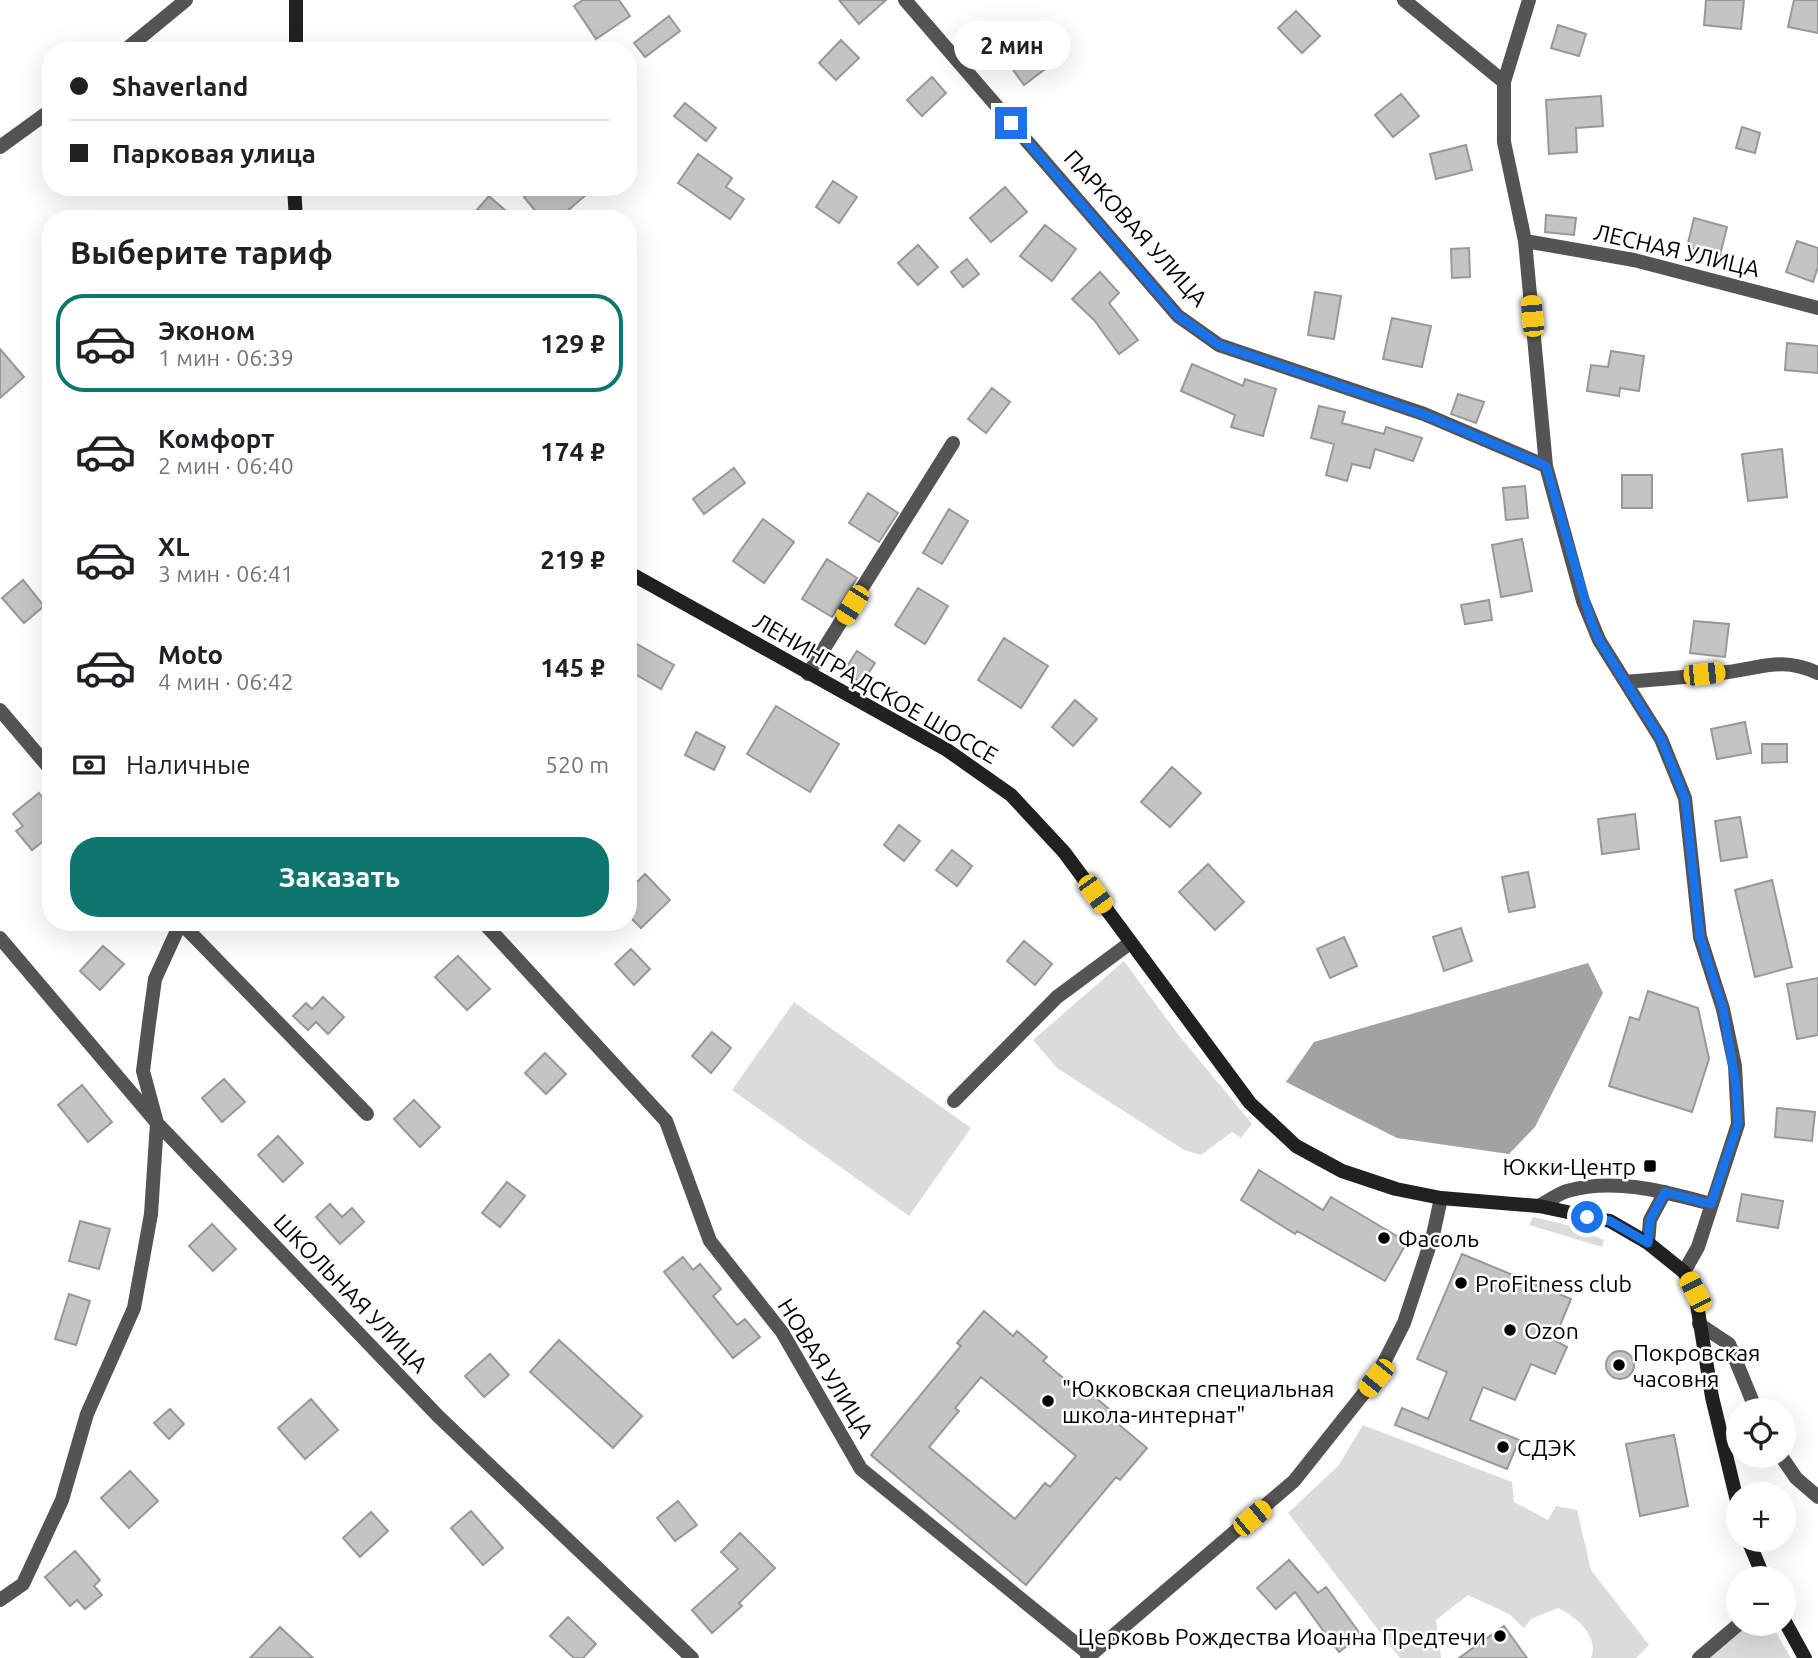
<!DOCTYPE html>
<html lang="ru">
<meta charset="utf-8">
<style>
:root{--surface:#fff;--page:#f2f2f2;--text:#202124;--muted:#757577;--line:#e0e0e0;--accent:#0f766e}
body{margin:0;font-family:Ubuntu,sans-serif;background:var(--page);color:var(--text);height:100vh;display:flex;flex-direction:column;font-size:26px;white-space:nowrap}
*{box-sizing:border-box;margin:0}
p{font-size:23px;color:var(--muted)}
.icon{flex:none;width:38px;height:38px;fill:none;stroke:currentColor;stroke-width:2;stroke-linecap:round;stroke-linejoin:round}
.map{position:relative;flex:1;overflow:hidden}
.sheet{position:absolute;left:42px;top:210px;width:595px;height:721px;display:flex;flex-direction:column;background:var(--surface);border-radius:28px;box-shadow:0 7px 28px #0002}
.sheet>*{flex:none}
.top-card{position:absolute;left:42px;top:42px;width:595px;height:154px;border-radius:28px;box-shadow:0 7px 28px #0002;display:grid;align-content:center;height:154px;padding:0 28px;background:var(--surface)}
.buttons{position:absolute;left:1726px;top:1398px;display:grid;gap:14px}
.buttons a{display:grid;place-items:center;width:70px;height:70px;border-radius:50%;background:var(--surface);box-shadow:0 7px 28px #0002;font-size:35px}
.end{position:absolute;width:32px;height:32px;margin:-16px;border:9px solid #1a73e8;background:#fff;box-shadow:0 0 0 4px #fff}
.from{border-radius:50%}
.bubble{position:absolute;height:49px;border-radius:24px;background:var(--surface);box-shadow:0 7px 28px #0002;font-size:23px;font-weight:600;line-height:49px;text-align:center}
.car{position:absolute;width:21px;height:42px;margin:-21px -10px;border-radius:9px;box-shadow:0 0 5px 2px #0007;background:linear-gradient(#f5c518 24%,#345 0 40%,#f5c518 0 76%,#345 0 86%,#f5c518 0)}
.top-card b{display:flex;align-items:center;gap:24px;height:66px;font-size:26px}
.top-card b+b{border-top:2px solid var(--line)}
.top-card i{width:18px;height:18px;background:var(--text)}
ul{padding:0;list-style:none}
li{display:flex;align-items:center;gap:21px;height:98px;margin:0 14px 10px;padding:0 14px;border:4px solid transparent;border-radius:28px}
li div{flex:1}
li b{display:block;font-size:26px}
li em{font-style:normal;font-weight:600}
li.selected{border-color:var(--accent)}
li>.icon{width:63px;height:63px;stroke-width:1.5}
h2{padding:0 28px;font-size:32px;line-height:84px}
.pay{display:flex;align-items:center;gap:18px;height:77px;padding:0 28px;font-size:26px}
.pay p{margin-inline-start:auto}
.button{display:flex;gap:14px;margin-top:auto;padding:14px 28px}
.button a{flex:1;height:80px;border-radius:28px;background:var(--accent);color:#fff;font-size:28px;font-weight:600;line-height:80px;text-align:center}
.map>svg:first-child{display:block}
.green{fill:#dbdbdb}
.water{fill:#a2a2a2}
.building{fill:#c4c4c4;stroke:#989898;stroke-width:2;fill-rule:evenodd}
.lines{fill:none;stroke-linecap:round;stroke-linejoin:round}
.minor{stroke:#545454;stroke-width:14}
.secondary{stroke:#212121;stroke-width:14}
.route{stroke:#1a73e8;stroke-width:9}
.poi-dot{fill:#000;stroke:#fff;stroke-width:2.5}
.labels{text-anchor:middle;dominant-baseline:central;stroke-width:5;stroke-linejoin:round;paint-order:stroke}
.street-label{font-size:23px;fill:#000;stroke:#fff}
.poi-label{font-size:23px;fill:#000;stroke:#fff;text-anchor:start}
</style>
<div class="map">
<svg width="1818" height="1658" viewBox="0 0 1818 1658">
<rect width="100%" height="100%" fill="#fff"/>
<!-- green -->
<path class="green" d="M1124 961 1177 1033 1252 1124 1241 1138 1232 1132 1201 1155 1184 1150 1057 1068 1033 1040Z
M794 1002 971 1128 909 1216 732 1090Z
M1533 1217 1571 1226 1604 1240 1602 1247 1529 1225Z
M1363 1425 1512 1482 1514 1502 1548 1520 1556 1506 1577 1510 1591 1570 1649 1645 1636 1658H1591C1600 1636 1575 1616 1558 1608L1531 1619 1524 1628 1509 1614 1468 1595 1436 1620 1441 1658H1400L1288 1513 1338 1466Z
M1750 1624H1771L1791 1658H1710Z"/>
<!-- water -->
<path class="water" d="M1588 963 1603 993 1535 1127 1509 1154 1397 1138 1286 1082 1314 1042Z"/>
<!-- building -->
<path class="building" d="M583 0H619L630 16 596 39 574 6Z
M839 0H886L859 24Z
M1706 0H1744L1741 29 1704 25Z
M1794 0H1818V33L1788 27Z
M1296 11 1320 36 1302 53 1278 28Z
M669 16 680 31 645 57 634 43Z
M1558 25 1586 34 1579 56 1551 48Z
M1033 28 1057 60 1024 85 1000 52Z
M841 40 859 58 836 80 819 63Z
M932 77 946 93 922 116 907 100Z
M1401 94 1419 116 1393 137 1375 115Z
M1601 96 1603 126 1576 128 1577 152 1549 154 1546 100Z
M685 103 716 128 706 141 674 116Z
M1742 127 1760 133 1755 153 1736 148Z
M1466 145 1472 170 1436 179 1430 154Z
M698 154 732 178 726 187 744 199 730 219 678 183Z
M833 181 857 197 839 223 816 207Z
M535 187H595L558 219H542L524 197Z
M1005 187 1027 212 991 242 970 218Z
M489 196 515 219H469Z
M1546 215 1576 218 1574 235 1545 232Z
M1694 218 1727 227 1720 255 1687 247Z
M1045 225 1076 249 1052 281 1020 256Z
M1797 241 1818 248V267L1813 282 1786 272Z
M918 245 938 267 918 285 898 263Z
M1469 248 1470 277 1452 278 1451 249Z
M967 259 979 274 963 287 951 272Z
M1100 272 1119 293 1109 303 1138 340 1119 354 1094 320 1072 299Z
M1315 292 1341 296 1334 339 1308 335Z
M1392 318 1431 326 1422 367 1383 359Z
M1787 343 1818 346V373L1785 370Z
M0 349 24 377 0 398Z
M1611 351 1644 356 1639 391 1620 388 1619 396 1587 391 1591 365 1608 367Z
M1192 364 1243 386 1245 379 1276 389 1263 436 1231 427 1235 415 1181 391Z
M992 388 1010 402 986 433 968 419Z
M1458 394 1484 402 1476 423 1451 414Z
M1319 406 1345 412 1342 423 1384 434 1386 427 1422 438 1413 461 1375 449 1370 468 1352 464 1347 481 1326 475 1334 444 1311 438Z
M1782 449 1787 497 1748 501 1742 454Z
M734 468 745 483 704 514 693 499Z
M1622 475H1652V508H1622Z
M1525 486 1528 518 1506 520 1503 488Z
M868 493 898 513 879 542 849 523Z
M949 509 968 521 942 564 923 553Z
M763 519 794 542 764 583 733 561Z
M1522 539 1532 591 1501 597 1492 545Z
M827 559 857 578 832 617 802 599Z
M23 580 44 606 24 623 2 598Z
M918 588 948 606 925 644 895 625Z
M1489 600 1492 620 1465 624 1461 605Z
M1694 621 1729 624 1725 657 1690 653Z
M1004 638 1048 666 1021 708 978 680Z
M628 639 674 665 661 689 628 670Z
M857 651 875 663 862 683 844 671Z
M1075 700 1097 719 1073 746 1052 727Z
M776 706 839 744 810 792 747 754Z
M1745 722 1751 753 1717 759 1711 729Z
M696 732 725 747 714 770 685 755Z
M1762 744H1787V762L1762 763Z
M1172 767 1201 793 1170 827 1141 802Z
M39 793 51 808V835L32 850 16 831 23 826 13 814Z
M1635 814 1639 849 1602 854 1598 819Z
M1740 817 1747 857 1721 861 1715 821Z
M899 825 920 841 904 861 884 845Z
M952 850 972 866 957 886 936 870Z
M1208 864 1244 902 1215 930 1179 892Z
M1528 872 1535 907 1509 912 1502 877Z
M645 874 670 900 641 928 628 915V891Z
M1772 880 1792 967 1755 977 1735 890Z
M1461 928 1472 961 1444 971 1433 937Z
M1344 937 1357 966 1330 978 1317 949Z
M1024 941 1052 964 1035 985 1007 961Z
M103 946 124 964 100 990 80 971Z
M631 949 650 969 634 985 615 964Z
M458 956 490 989 467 1010 435 977Z
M1818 978V1035L1797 1039 1787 984Z
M1648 991 1698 1008 1709 1059 1692 1112 1609 1086 1630 1017 1639 1020Z
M323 997 344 1017 328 1034 316 1022 308 1030 293 1016 306 1003 312 1009Z
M712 1032 731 1048 711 1073 692 1056Z
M545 1053 566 1074 546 1094 525 1073Z
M224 1079 245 1102 222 1122 202 1098Z
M82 1085 112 1122 88 1142 58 1105Z
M414 1100 440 1127 420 1147 394 1119Z
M1777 1108 1815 1112 1812 1141 1775 1137Z
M278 1136 303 1163 283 1182 258 1155Z
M1259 1170 1323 1210 1331 1197 1407 1242 1385 1281 1297 1231 1295 1234 1241 1200Z
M507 1182 525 1196 500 1227 482 1213Z
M1742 1194 1783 1201 1778 1228 1737 1221Z
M330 1204 342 1217 352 1208 364 1222 340 1244 316 1217Z
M80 1221 110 1229 99 1269 69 1261Z
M212 1224 236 1249 213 1271 189 1246Z
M1462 1254 1571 1299 1554 1340 1567 1347 1555 1374 1531 1364 1515 1400 1483 1387 1470 1420 1519 1440 1507 1469 1395 1425 1402 1408 1428 1419 1447 1372 1417 1359Z
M683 1257 693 1270 700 1264 721 1289 713 1296 737 1325 745 1319 760 1337 733 1358 664 1272Z
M69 1294 90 1301 76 1345 55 1339Z
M984 1311 1013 1336 1017 1331 1047 1357 1043 1361 1086 1397 1089 1392 1121 1419 1117 1423 1147 1448 1120 1480 1116 1477 1026 1585 871 1455 961 1346 957 1343ZM981 1377 1076 1456 1050 1487 1045 1483 1015 1519 929 1447 959 1411 955 1408Z
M559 1340 642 1416 613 1448 530 1372Z
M1606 1365a14 14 0 1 1 28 0a14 14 0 1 1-28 0Z
M490 1354 509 1375 484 1397 465 1376Z
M311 1399 338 1430 305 1459 278 1428Z
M170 1409 184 1424 169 1439 154 1423Z
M1674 1435 1688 1506 1640 1516 1626 1444Z
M130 1471 158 1501 129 1528 101 1498Z
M678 1501 697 1525 675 1541 657 1518Z
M471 1511 503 1548 483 1565 451 1528Z
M371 1512 388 1531 360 1557 343 1538Z
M740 1533 775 1568 739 1603 742 1606 712 1633 692 1610 738 1569 721 1552Z
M75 1551 100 1580 94 1586 102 1595 85 1609 77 1600 70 1606 45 1577Z
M1289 1560 1318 1593 1326 1587 1361 1635 1339 1652 1295 1592 1276 1609 1257 1588Z
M568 1617 596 1644 583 1658H574L550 1636Z
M1504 1626 1527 1658H1459Z
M280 1627 313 1658H250Z"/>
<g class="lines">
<!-- minor -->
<path class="minor" d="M905 0 1178 316 1219 345 1424 414 1546 466
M1404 0 1504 82
M1529 0 1504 82V142L1525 241 1546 466 1583 601 1599 640 1661 739 1685 798 1700 937 1723 1009 1735 1066 1738 1124 1698 1247 1684 1272
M124 51 186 0
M0 147 51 110
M1525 241 1634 260 1818 308
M808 674 953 443
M1625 682C1659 679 1694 677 1728 672 1765 667 1782 657 1818 673
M0 710 51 770
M180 922 367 1114
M483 922 666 1121 710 1241 782 1332 861 1469 1090 1655
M0 938 157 1123 438 1416 692 1658
M954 1101 1057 997 1130 943
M1539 1206C1548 1201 1558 1194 1567 1191 1615 1177 1666 1192 1711 1204
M1648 1243 1650 1220 1665 1192
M1699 1324 1729 1344 1756 1410
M1781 1456 1796 1478 1818 1497
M0 1600 23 1584 62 1500 87 1414 134 1308 151 1214 157 1123 143 1071 149 1023 155 979 181 922
M1087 1658 1294 1481 1376 1378 1404 1323 1433 1235 1441 1198
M1699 1658 1739 1624"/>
<!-- secondary -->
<path class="secondary" d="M296 51V0
M294 187 296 219
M628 572 947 750 1011 795 1064 852 1250 1103 1296 1146 1342 1171 1396 1189 1441 1198 1539 1206 1610 1221 1648 1243 1684 1272 1695 1292 1712 1397 1738 1505
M1748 1540 1764 1578
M1783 1618 1805 1658"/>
</g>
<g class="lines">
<!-- route -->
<path class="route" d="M1011 123 1178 316 1219 345 1423 414 1546 466 1591 621 1599 640 1661 739 1685 798 1700 937 1723 1009 1736 1085 1738 1124 1711 1204 1665 1192 1650 1220 1648 1243 1610 1221 1587 1217"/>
</g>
<!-- markers -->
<g class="poi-dot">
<rect x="1643" y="1159" width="14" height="14" rx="3.5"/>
<circle cx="1384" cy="1238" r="7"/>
<circle cx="1461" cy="1283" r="7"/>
<circle cx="1510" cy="1330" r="7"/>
<circle cx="1619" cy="1365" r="7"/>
<circle cx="1048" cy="1401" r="7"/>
<circle cx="1503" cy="1447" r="7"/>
<circle cx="1500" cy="1636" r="7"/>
</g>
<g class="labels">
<!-- street labels -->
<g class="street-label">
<text transform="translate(1136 228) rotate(48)">ПАРКОВАЯ УЛИЦА</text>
<text transform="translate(1677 250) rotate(13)">ЛЕСНАЯ УЛИЦА</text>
<text transform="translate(876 688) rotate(30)">ЛЕНИНГРАДСКОЕ ШОССЕ</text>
<text transform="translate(351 1293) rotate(46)">ШКОЛЬНАЯ УЛИЦА</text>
<text transform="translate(826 1368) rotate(58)">НОВАЯ УЛИЦА</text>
</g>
<!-- poi labels -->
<g class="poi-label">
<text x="1636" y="1166" text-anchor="end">Юкки-Центр</text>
<text x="1398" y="1238">Фасоль</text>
<text x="1475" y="1283">ProFitness club</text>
<text x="1524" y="1330">Ozon</text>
<text x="1633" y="1352">Покровская<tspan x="1633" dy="26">часовня</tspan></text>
<text x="1062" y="1388">"Юкковская специальная<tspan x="1062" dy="26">школа-интернат"</tspan></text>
<text x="1517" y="1447">СДЭК</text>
<text x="1486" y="1636" text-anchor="end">Церковь Рождества Иоанна Предтечи</text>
</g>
</g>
</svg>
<div class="buttons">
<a><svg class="icon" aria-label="locate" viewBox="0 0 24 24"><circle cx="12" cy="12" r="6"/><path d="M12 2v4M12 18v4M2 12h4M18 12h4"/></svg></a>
<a>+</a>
<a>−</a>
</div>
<i class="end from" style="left:1587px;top:1217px"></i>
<i class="end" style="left:1011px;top:123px"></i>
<div class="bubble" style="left:954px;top:21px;width:116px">2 мин</div>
<i class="car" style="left:1532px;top:316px;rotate:355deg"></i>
<i class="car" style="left:852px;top:605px;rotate:212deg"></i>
<i class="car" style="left:1704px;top:674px;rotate:84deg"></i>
<i class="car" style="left:1095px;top:894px;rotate:144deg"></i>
<i class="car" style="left:1695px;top:1292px;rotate:333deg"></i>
<i class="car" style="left:1376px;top:1378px;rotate:219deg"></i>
<i class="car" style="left:1252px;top:1518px;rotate:50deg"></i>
<div class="top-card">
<b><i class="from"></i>Shaverland</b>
<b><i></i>Парковая улица</b>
</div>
<section class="sheet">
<h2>Выберите тариф</h2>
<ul>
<li class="selected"><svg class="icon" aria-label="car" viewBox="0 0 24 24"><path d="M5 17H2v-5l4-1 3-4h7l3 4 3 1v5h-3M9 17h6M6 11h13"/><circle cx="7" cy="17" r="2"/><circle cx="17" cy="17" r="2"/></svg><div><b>Эконом</b><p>1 мин · 06:39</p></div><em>129 ₽</em></li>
<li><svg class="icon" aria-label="car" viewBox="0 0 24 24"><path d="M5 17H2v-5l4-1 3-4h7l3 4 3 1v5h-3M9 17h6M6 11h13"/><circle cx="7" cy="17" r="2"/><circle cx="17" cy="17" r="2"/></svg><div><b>Комфорт</b><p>2 мин · 06:40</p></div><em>174 ₽</em></li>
<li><svg class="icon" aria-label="car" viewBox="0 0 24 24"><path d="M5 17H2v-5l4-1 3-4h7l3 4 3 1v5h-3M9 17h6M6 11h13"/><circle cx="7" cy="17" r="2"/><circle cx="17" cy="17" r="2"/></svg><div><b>XL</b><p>3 мин · 06:41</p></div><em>219 ₽</em></li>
<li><svg class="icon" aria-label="car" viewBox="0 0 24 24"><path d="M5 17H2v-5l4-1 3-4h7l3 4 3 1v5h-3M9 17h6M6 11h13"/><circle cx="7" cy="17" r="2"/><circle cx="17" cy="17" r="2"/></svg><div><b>Moto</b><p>4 мин · 06:42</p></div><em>145 ₽</em></li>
</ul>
<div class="pay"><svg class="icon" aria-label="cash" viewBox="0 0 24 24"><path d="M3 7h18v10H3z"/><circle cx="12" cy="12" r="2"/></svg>Наличные<p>520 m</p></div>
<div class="button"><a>Заказать</a></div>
</section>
</div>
